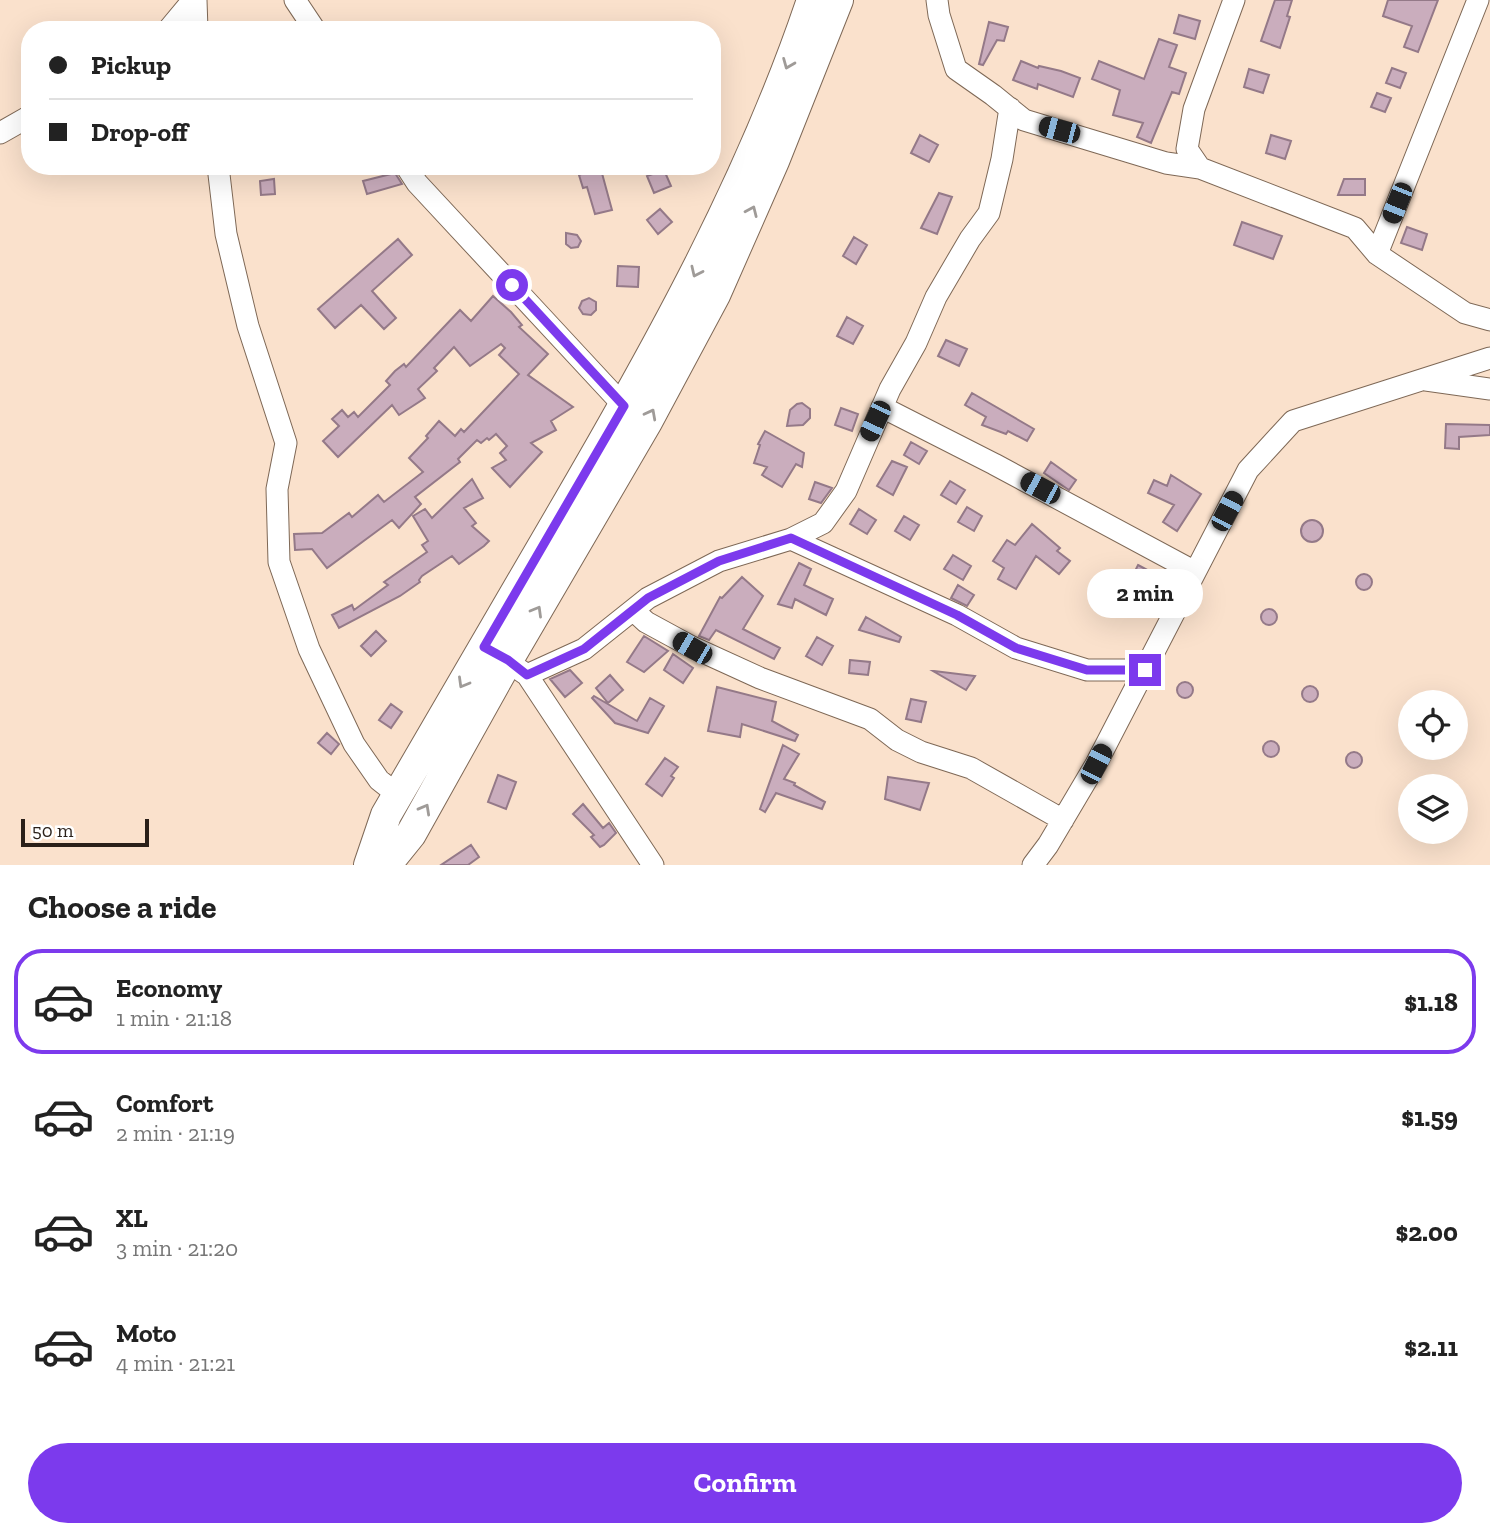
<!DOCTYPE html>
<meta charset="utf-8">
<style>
:root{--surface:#fff;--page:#f2f2f2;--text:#222;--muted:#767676;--line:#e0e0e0;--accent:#7c3aed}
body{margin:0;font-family:"Zilla Slab",serif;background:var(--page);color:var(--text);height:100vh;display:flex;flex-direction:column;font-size:26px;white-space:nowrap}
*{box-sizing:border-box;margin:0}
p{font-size:23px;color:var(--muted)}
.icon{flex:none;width:38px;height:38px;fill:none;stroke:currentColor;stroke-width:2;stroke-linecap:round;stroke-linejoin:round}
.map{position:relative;height:865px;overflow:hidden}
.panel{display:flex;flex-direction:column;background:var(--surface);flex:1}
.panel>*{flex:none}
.top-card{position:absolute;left:21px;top:21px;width:700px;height:154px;border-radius:28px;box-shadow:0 7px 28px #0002;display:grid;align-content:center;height:154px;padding:0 28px;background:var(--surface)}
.buttons{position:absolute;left:1398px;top:690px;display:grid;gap:14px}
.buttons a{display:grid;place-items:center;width:70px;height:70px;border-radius:50%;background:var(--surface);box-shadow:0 7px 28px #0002;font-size:35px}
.scale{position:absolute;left:21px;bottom:18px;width:128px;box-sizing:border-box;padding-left:7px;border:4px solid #2a2019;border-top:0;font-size:19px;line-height:24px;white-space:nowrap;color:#2a2019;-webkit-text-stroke:5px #fff;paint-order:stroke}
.end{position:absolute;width:32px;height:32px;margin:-16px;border:9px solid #7c3aed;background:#fff;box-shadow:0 0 0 4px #fff}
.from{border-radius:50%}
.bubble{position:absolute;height:49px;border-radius:24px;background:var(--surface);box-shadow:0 7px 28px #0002;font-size:23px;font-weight:700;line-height:49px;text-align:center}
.car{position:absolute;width:21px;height:42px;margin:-21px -10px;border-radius:9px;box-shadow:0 0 5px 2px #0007;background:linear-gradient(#222 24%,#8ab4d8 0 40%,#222 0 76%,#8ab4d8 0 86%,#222 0)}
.top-card b{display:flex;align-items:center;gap:24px;height:66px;font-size:26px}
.top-card b+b{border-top:2px solid var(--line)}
.top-card i{width:18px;height:18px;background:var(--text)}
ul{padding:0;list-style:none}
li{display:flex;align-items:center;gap:21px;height:105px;margin:0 14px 10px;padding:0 14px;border:4px solid transparent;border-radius:28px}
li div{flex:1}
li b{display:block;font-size:26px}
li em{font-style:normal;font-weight:700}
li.active{border-color:var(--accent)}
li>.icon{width:63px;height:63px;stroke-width:1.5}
h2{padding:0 28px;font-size:32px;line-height:84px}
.action{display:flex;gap:14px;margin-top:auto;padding:14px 28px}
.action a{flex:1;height:80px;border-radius:42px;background:var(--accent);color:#fff;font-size:28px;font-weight:700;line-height:80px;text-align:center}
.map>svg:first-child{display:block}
.building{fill:#caadbd;stroke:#947988;stroke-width:2}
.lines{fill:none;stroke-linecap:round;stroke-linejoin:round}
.street-casing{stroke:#7e6856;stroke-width:23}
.secondary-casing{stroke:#7e6856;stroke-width:32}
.street{stroke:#fff;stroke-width:21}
.secondary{stroke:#fff;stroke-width:30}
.oneway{stroke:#9f9b98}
.route{stroke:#7c3aed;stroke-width:9}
</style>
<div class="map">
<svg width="1490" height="865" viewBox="0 0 1490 865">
<rect width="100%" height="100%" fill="#fae1cc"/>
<!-- building -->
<path class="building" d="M1275 0H1292L1287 16 1290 17 1280 48 1261 41Z
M1388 0H1438L1418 52 1404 47 1412 26 1383 16Z
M1179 15 1200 21 1195 39 1174 33Z
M989 22 1008 27 1004 41 997 40 983 65 979 64Z
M1159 39 1177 45 1169 67 1186 73 1179 94 1172 92 1151 143 1137 137 1143 123 1113 115 1120 90 1092 79 1099 61 1144 79Z
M1021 61 1038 68 1039 66 1061 71 1080 78 1073 97 1038 84 1037 89 1013 80Z
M1392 68 1406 73 1400 88 1386 83Z
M1249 69 1269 75 1263 93 1244 87Z
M1377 93 1391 98 1385 112 1371 107Z
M920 135 938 145 929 162 911 153Z
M1271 135 1291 141 1285 159 1266 153Z
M582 166H600L612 210 595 214 587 187 583 188 579 175 584 173Z
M664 170 671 186 654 193 647 176Z
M395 173 402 184 367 194 363 181Z
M274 179 275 194 261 195 260 181Z
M1344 179H1365V195H1338Z
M939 193 952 197 937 234 921 228Z
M660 209 672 222 658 234 647 220Z
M1242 222 1282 236 1273 259 1234 245Z
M1407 227 1427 234 1422 250 1401 243Z
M566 233 577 235 581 241 578 247 571 248 566 244Z
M854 237 867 245 856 264 843 256Z
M398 239 412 255 372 291 396 318 384 329 361 305 335 328 318 309Z
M618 266 639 267 638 287 617 286Z
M493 296 511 312 522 325 519 327 548 354 528 375 573 407 551 421 556 430 531 443 542 452 510 487 492 468 506 460 500 453 507 446 496 434 489 440 487 438 481 443 477 440 458 459 460 462 415 497 421 504 399 528 392 520 327 568 312 549 295 550 294 534 322 533 349 513 352 517 378 495 384 502 423 472 409 458 428 438 426 436 439 421 455 436 461 429 464 432 519 374 499 355 505 348 501 344 470 366 454 347 434 368 437 371 418 389 425 398 399 415 392 405 338 457 323 441 339 426 332 419 342 410 348 417 354 412 358 417 390 385 386 381 395 371 404 364 406 367 460 310 471 321Z
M589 298 596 302V310L591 315 583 314 579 308 582 301Z
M847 317 863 326 853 344 837 336Z
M946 340 967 349 959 366 938 356Z
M972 393 1034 429 1027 441 1008 431 1006 434 982 425 986 417 965 405Z
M802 403 810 409V418L803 425 787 426 790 410 797 404Z
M841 408 858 414 852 431 835 425Z
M1446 424 1490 425V435L1459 437V449L1445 448Z
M765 431 804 453 802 467 796 464 782 487 762 475 767 467 754 463 760 445 758 444Z
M911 442 927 451 919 464 904 455Z
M892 461 907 467 893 495 877 486Z
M1051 462 1076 480 1069 490 1044 473Z
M1171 475 1201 494 1177 531 1163 522 1174 505 1148 493 1154 480 1167 486Z
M472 479 483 498 464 508 476 523 472 526 489 541 484 546 459 564 452 556 422 576 419 580 420 582 400 596 339 628 332 615 352 605 354 610 388 585 384 582 427 552 422 545 428 541 413 516 425 509 432 518Z
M950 481 965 490 956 504 941 495Z
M815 482 832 488 821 503 809 499Z
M967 507 982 516 974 531 958 522Z
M859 509 876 520 867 534 850 524Z
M904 516 919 525 910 540 895 531Z
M1301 531a11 11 0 1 1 22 0a11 11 0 1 1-22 0Z
M1032 524 1060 548 1057 551 1070 561 1059 574 1036 556 1016 589 998 579 1004 568 993 561 1007 540 1015 545Z
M953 555 971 566 963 580 944 569Z
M799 563 811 569 804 585 833 599 826 615 795 599 792 608 778 604Z
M1138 565 1151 572 1143 586 1131 579Z
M1356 582a8 8 0 1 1 16 0a8 8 0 1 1-16 0Z
M742 577 763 596 743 629 780 648 774 659 716 630 709 640 699 636 720 597 722 598Z
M958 585 974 595 967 606 951 598Z
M1261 617a8 8 0 1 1 16 0a8 8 0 1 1-16 0Z
M866 617 901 637 899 642 859 630Z
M376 631 386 641 371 656 361 646Z
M644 636 668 651 644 672 627 662Z
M817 637 833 646 822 665 806 656Z
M673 654 693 668 683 683 664 670Z
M850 660 870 662 868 675 849 673Z
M570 670 582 683 565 697 550 679Z
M933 671H934L975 676 966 690Z
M610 675 623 690 608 703 596 688Z
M1177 690a8 8 0 1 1 16 0a8 8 0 1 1-16 0Z
M1302 694a8 8 0 1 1 16 0a8 8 0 1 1-16 0Z
M717 687 776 702 772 721 798 735 795 741 742 724 740 737 708 731Z
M594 696 637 721 650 698 664 706 648 733 615 723 592 698Z
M911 699 926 702 921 722 906 719Z
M391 704 402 712 391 728 379 720Z
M327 733 339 744 331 754 318 743Z
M1263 749a8 8 0 1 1 16 0a8 8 0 1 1-16 0Z
M783 745 799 754 784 779 795 783 794 785 825 802 822 809 776 793 765 812 760 809Z
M1346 760a8 8 0 1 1 16 0a8 8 0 1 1-16 0Z
M665 758 678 767 671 776 674 778 662 796 646 784Z
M498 775 516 782 506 809 488 802Z
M888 777 929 783 920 810 885 799Z
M583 804 603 828 609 823 616 833 604 845 600 847 591 837 594 835 573 814Z
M471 845 479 857 468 865H441Z"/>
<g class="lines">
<defs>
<path id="street" d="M196 0 197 30
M295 0 315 30
M937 0 939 15 956 69 993 95 1024 120 1166 163 1200 168
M1234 0 1194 109 1187 149 1200 168 1355 228 1377 254 1465 313 1490 320
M168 30 193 0
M0 133 30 116
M218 166 226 234 248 326 286 443 277 489 279 562 309 649 354 744 379 780 398 795
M406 166 417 183 624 406
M1377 254 1478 0
M1426 380 1490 389
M882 407 994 464 1195 572
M791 539 823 523 846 491 890 389 916 343 936 297 970 239 989 213 1002 159 1010 108
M633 610 646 622 692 647 760 678 870 719 897 740 921 752 971 768 1063 820
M498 655 527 675 584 649 648 598 719 561 791 539 957 615 1016 648 1087 670H1145
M527 675 653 865
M1033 865 1048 845 1096 764 1248 470 1293 421 1490 358"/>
<path id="secondary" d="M369 865 386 815C443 716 501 617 559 518 656 352 751 182 812 0
M386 865 411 834 508 660 647 422 715 295 774 161 838 0"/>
</defs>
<!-- street casing -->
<use href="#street" class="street-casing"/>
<!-- secondary casing -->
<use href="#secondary" class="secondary-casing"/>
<!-- street -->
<use href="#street" class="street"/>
<!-- secondary -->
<use href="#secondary" class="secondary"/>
</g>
<!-- one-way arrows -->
<defs><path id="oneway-chevron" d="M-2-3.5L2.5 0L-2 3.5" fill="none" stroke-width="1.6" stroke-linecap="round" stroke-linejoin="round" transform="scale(1.75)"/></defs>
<g class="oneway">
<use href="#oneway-chevron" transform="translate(788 64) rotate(112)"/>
<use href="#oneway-chevron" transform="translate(752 211) rotate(-66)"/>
<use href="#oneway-chevron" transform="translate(696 272) rotate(115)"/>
<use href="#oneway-chevron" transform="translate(651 414) rotate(-62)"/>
<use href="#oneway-chevron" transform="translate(537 611) rotate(-60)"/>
<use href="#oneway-chevron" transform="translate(463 683) rotate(120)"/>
<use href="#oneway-chevron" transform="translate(425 809) rotate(-61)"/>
</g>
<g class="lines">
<!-- route -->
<path class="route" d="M512 285 624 406 484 647 508 660 527 675 584 649 648 598 719 561 791 538 957 615 1016 648 1087 670H1145"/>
</g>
</svg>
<div class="buttons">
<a><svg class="icon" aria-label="locate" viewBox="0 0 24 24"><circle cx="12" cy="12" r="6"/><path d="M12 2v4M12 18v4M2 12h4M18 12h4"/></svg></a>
<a><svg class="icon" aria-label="layers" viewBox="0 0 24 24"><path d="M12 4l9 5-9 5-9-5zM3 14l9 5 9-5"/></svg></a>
</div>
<div class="scale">50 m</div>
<i class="end from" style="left:512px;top:285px"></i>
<i class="end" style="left:1145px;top:670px"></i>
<div class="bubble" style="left:1087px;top:569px;width:116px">2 min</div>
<i class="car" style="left:1059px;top:130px;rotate:285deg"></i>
<i class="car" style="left:1397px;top:203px;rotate:202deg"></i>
<i class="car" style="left:875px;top:421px;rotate:205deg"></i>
<i class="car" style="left:1040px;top:488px;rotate:298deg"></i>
<i class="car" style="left:1227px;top:511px;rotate:28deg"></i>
<i class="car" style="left:692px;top:648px;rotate:300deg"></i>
<i class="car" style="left:1096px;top:764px;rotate:27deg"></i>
<div class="top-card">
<b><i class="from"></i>Pickup</b>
<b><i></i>Drop-off</b>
</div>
</div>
<section class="panel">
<h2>Choose a ride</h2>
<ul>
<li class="active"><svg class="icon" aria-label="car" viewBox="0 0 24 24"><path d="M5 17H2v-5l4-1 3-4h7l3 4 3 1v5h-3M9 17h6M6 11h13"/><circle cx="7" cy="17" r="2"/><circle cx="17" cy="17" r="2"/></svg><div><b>Economy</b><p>1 min · 21:18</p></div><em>$1.18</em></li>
<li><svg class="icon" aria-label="car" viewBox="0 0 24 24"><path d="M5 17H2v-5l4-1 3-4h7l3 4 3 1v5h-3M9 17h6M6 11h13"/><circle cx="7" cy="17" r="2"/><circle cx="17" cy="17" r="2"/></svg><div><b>Comfort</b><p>2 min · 21:19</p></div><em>$1.59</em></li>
<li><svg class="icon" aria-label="car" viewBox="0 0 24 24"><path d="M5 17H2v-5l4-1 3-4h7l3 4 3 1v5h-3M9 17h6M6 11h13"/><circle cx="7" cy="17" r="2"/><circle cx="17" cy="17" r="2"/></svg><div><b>XL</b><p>3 min · 21:20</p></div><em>$2.00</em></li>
<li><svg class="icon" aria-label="car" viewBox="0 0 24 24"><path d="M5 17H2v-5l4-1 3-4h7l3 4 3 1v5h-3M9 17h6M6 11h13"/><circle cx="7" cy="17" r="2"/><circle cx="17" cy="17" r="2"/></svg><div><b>Moto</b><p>4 min · 21:21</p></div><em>$2.11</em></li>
</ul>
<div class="action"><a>Confirm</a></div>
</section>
